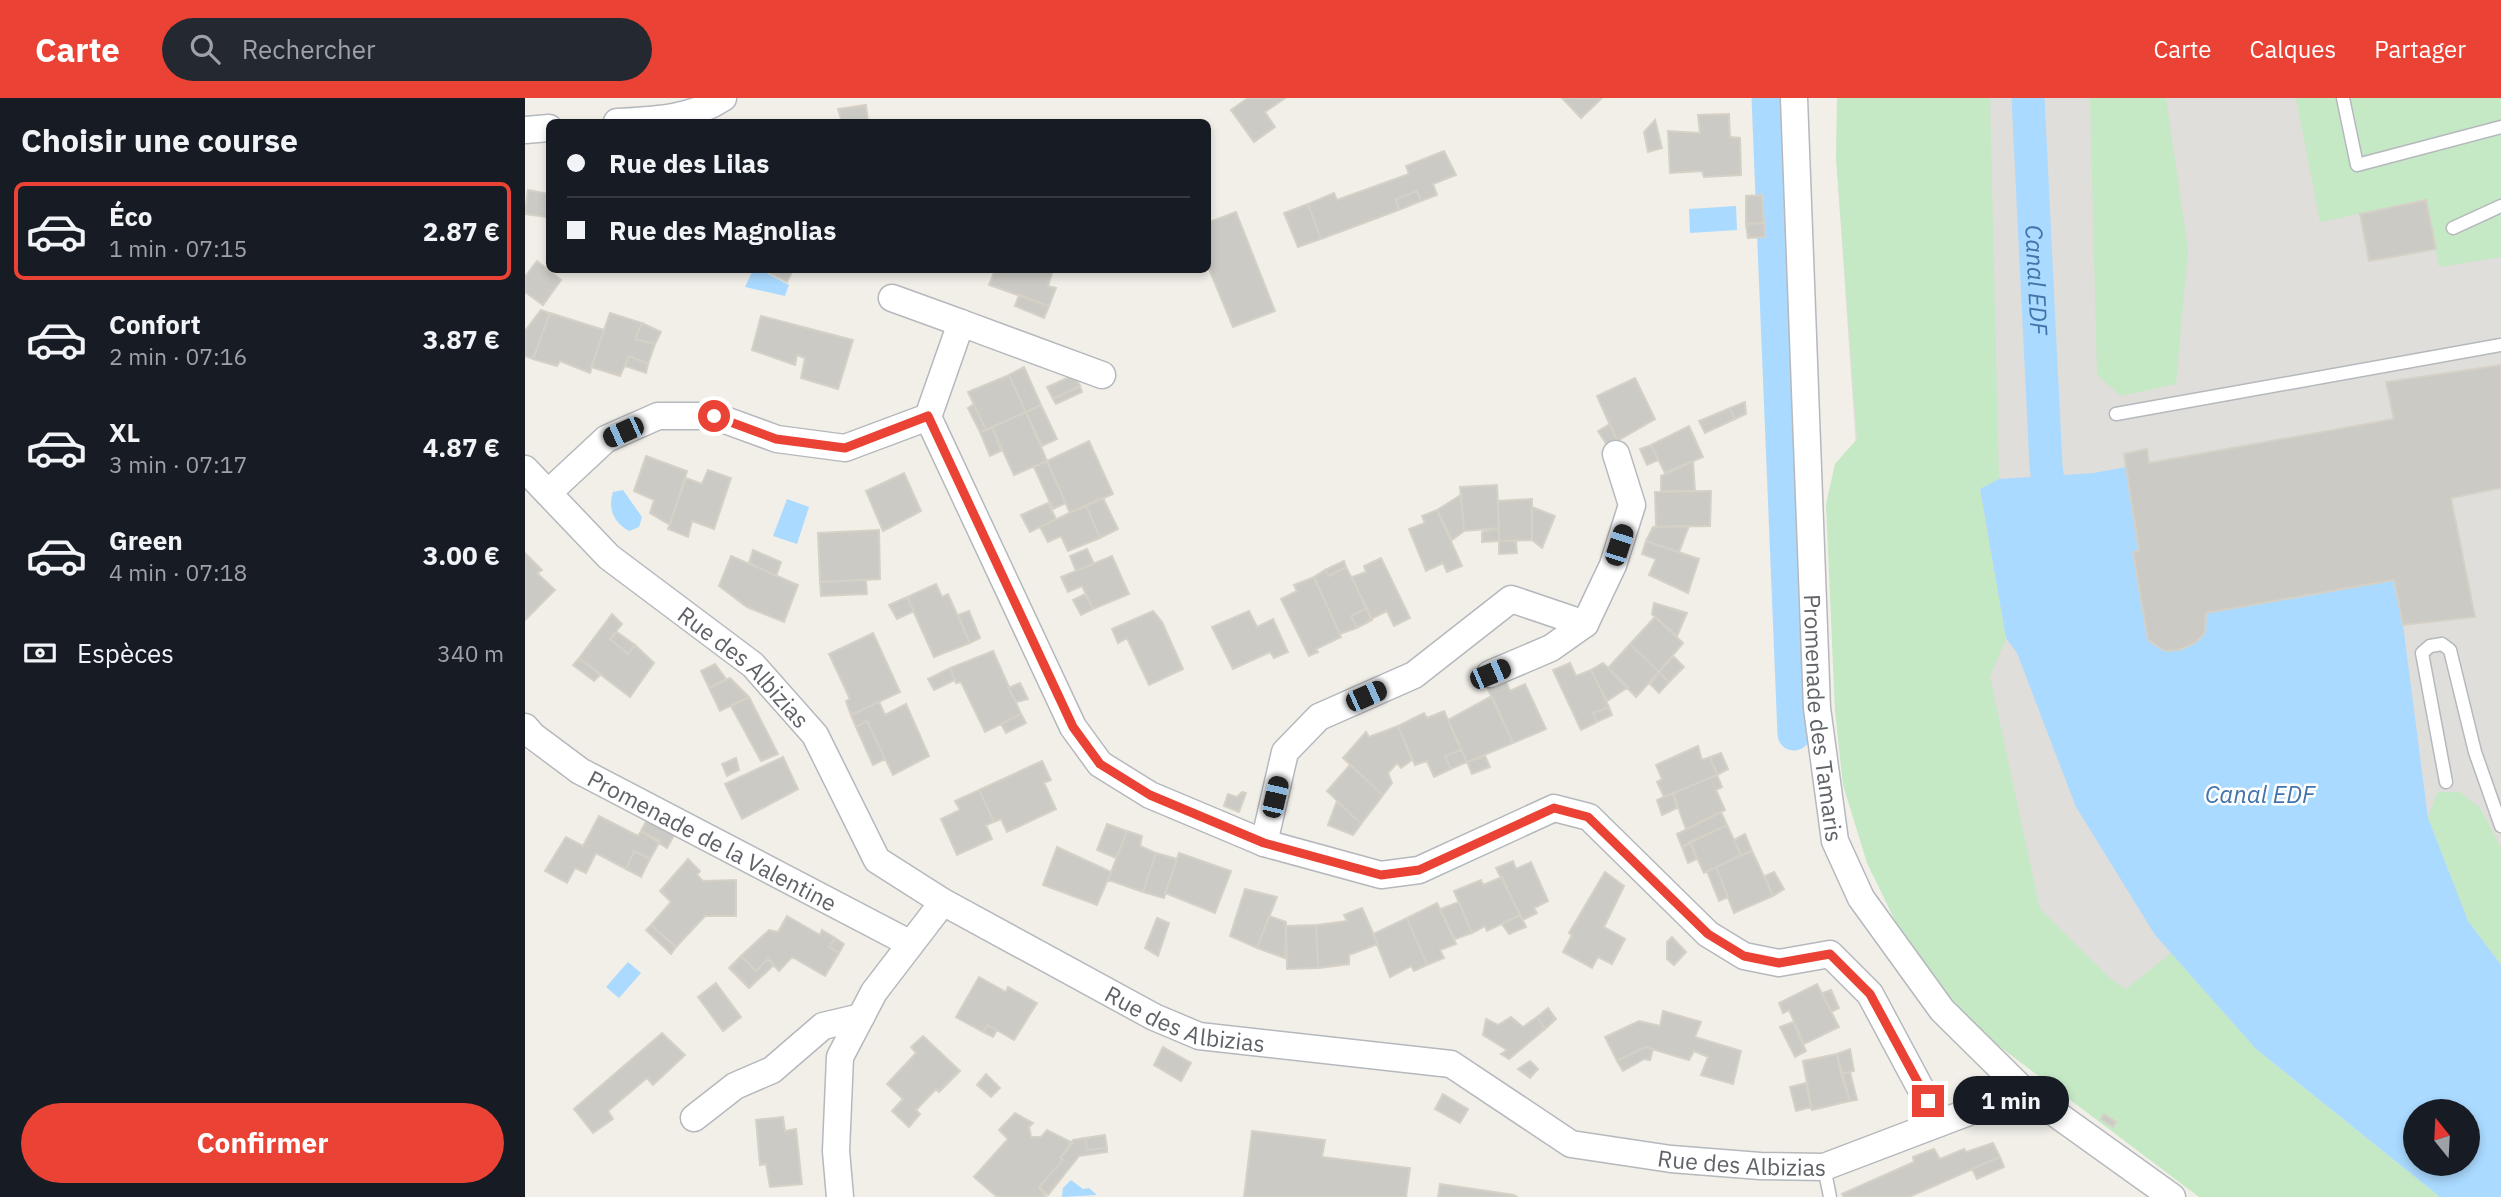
<!DOCTYPE html>
<html lang="fr">
<meta charset="utf-8">
<style>
:root{--surface:#171b24;--page:#242831;--text:#f1f3f6;--muted:#9ea1a6;--line:#363941;--accent:#ea4335}
body{margin:0;font-family:"IBM Plex Sans",sans-serif;background:var(--page);color:var(--text);height:100vh;display:flex;flex-direction:column;font-size:26px;white-space:nowrap}
*{box-sizing:border-box;margin:0}
p{font-size:23px;color:var(--muted)}
.icon{flex:none;width:38px;height:38px;fill:none;stroke:currentColor;stroke-width:2;stroke-linecap:round;stroke-linejoin:round}
.map{position:relative;flex:1;overflow:hidden}
.details{display:flex;flex-direction:column;background:var(--surface);width:525px}
.details>*{flex:none}
.top-card{position:absolute;left:21px;top:21px;width:665px;height:154px;border-radius:10px;box-shadow:0 4px 10px #0003;display:grid;align-content:center;height:154px;padding:0 21px;background:var(--surface)}
.needle{width:46px;rotate:342deg}
.fabs{position:absolute;left:1878px;top:1001px;display:grid;gap:14px}
.fabs a{display:grid;place-items:center;width:77px;height:77px;border-radius:50%;background:var(--surface);box-shadow:0 4px 10px #0003;font-size:35px}
.end{position:absolute;width:32px;height:32px;margin:-16px;border:9px solid #ea4335;background:#fff;box-shadow:0 0 0 4px #fff}
.from{border-radius:50%}
.bubble{position:absolute;height:49px;border-radius:24px;background:var(--surface);box-shadow:0 4px 10px #0003;font-size:23px;font-weight:700;line-height:49px;text-align:center}
.car{position:absolute;width:21px;height:42px;margin:-21px -10px;border-radius:9px;box-shadow:0 0 5px 2px #0007;background:linear-gradient(#222 24%,#8ab4d8 0 40%,#222 0 76%,#8ab4d8 0 86%,#222 0)}
.top-card b{display:flex;align-items:center;gap:24px;height:66px;font-size:26px}
.top-card b+b{border-top:2px solid var(--line)}
.top-card i{width:18px;height:18px;background:var(--text)}
ul{padding:0;list-style:none}
li{display:flex;align-items:center;gap:21px;height:98px;margin:0 14px 10px;padding:0 7px;border:4px solid transparent;border-radius:10px}
li div{flex:1}
li b{display:block;font-size:26px}
li em{font-style:normal;font-weight:700}
li.active{border-color:var(--accent)}
li>.icon{width:63px;height:63px;stroke-width:1.5}
h2{padding:0 21px;font-size:32px;line-height:84px}
.pay{display:flex;align-items:center;gap:18px;height:77px;padding:0 21px;font-size:26px}
.pay p{margin-inline-start:auto}
.primary-button{display:flex;gap:14px;margin-top:auto;padding:14px 21px}
.primary-button a{flex:1;height:80px;border-radius:42px;background:var(--accent);color:#fff;font-size:28px;font-weight:700;line-height:80px;text-align:center}
header{display:flex;align-items:center;gap:42px;box-sizing:border-box;height:98px;padding:0 35px;background:var(--accent);color:#fff}
header strong{font-size:33px}
nav{display:flex;gap:38px;margin-inline-start:auto;font-size:24px}
.search{width:490px;height:63px;background:var(--page);display:flex;align-items:center;gap:18px;box-sizing:border-box;padding:0 24px;border-radius:38px;color:var(--muted);font-size:26px}
main{display:flex;flex:1;min-height:0}
.map>svg:first-child{display:block}
.industrial{fill:#e0deda}
.green{fill:#c5e8c5}
.water{fill:#aadaff;fill-rule:evenodd}
.lines{fill:none;stroke-linecap:round;stroke-linejoin:round}
.canal{stroke:#aadaff;stroke-width:33}
.building{fill:#cccac5;stroke:#d6d1c6;stroke-width:2}
.service-casing{stroke:#b5b8bc;stroke-width:15}
.minor-casing{stroke:#b5b8bc;stroke-width:29}
.service{stroke:#fff;stroke-width:12}
.minor{stroke:#fff;stroke-width:26}
.route{stroke:#ea4335;stroke-width:9}
.labels{text-anchor:middle;dominant-baseline:central;stroke-width:5;stroke-linejoin:round;paint-order:stroke}
.street-label{font-size:23px;fill:#5f6368;stroke:#fff}
.water-label{font-size:24px;font-style:italic;fill:#4174aa;stroke:#fff}
</style>
<header>
<strong>Carte</strong>
<div class="search"><svg class="icon" aria-label="search" viewBox="0 0 24 24"><circle cx="10" cy="10" r="6"/><path d="M15 15l6 6"/></svg>Rechercher</div>
<nav><a>Carte</a><a>Calques</a><a>Partager</a></nav>
</header>
<main>
<section class="details">
<h2>Choisir une course</h2>
<ul>
<li class="active"><svg class="icon" aria-label="car" viewBox="0 0 24 24"><path d="M5 17H2v-5l4-1 3-4h7l3 4 3 1v5h-3M9 17h6M6 11h13"/><circle cx="7" cy="17" r="2"/><circle cx="17" cy="17" r="2"/></svg><div><b>Éco</b><p>1 min · 07:15</p></div><em>2.87 €</em></li>
<li><svg class="icon" aria-label="car" viewBox="0 0 24 24"><path d="M5 17H2v-5l4-1 3-4h7l3 4 3 1v5h-3M9 17h6M6 11h13"/><circle cx="7" cy="17" r="2"/><circle cx="17" cy="17" r="2"/></svg><div><b>Confort</b><p>2 min · 07:16</p></div><em>3.87 €</em></li>
<li><svg class="icon" aria-label="car" viewBox="0 0 24 24"><path d="M5 17H2v-5l4-1 3-4h7l3 4 3 1v5h-3M9 17h6M6 11h13"/><circle cx="7" cy="17" r="2"/><circle cx="17" cy="17" r="2"/></svg><div><b>XL</b><p>3 min · 07:17</p></div><em>4.87 €</em></li>
<li><svg class="icon" aria-label="car" viewBox="0 0 24 24"><path d="M5 17H2v-5l4-1 3-4h7l3 4 3 1v5h-3M9 17h6M6 11h13"/><circle cx="7" cy="17" r="2"/><circle cx="17" cy="17" r="2"/></svg><div><b>Green</b><p>4 min · 07:18</p></div><em>3.00 €</em></li>
</ul>
<div class="pay"><svg class="icon" aria-label="cash" viewBox="0 0 24 24"><path d="M3 7h18v10H3z"/><circle cx="12" cy="12" r="2"/></svg>Espèces<p>340 m</p></div>
<div class="primary-button"><a>Confirmer</a></div>
</section>
<div class="map">
<svg width="1976" height="1099" viewBox="0 0 1976 1099">
<rect width="100%" height="100%" fill="#f1efe8"/>
<!-- industrial -->
<path class="industrial" d="M1341 0H1976V953L1562 976 1348 596 1311 58Z"/>
<!-- green -->
<path class="green" d="M1312 0H1465L1474 381 1455 392 1481 540 1465 579 1515 811 1586 881 1601 891 1646 855 1731 951 1915 1099H1674L1446 927 1411 883 1376 835 1342 765 1318 687 1310 613 1301 406 1310 366 1332 341 1311 58Z
M1565 0H1641L1663 151 1651 286 1596 298 1572 277Z
M1771 0H1976V159L1914 169 1900 102 1795 124Z
M1912 694H1935L1955 710 1976 750V867L1943 823 1903 720Z"/>
<!-- water -->
<path class="water" d="M1211 108 1212 132 1165 135 1164 111Z
M228 172H236L264 187 260 198 220 189Z
M1601 369 1614 453 1608 455 1622 538 1627 546 1641 553 1663 549 1680 535 1681 515 1869 482 1878 527 1903 720 1943 823 1976 867V1099H1915L1731 951 1630 837 1551 709 1492 555 1481 540 1455 391 1474 381 1569 375ZM1890 1013H1942V1066H1890Z
M98 392 117 419 114 429 104 433C88 424 83 411 88 394Z
M262 401 284 409 272 446 248 438Z
M103 864 116 875 94 900 81 889Z
M546 1082 558 1091 564 1090 572 1097 537 1099 538 1090Z"/>
<g class="lines">
<!-- canal -->
<g class="canal">
<path d="M1243 0 1269 636"/>
<path id="s1" d="M1503 0 1521 368 1528 422"/>
</g>
</g>
<!-- building -->
<path class="building" d="M723 0H760L740 14 750 29 729 44 706 12Z
M1037 0H1077L1056 20Z
M341 7 343 24H317L313 11Z
M1204 16 1205 39 1215 40 1216 77 1179 79 1177 73 1145 75 1143 33 1175 35 1173 17Z
M1130 22 1137 50 1123 54 1119 34Z
M919 53 931 77 908 86 912 97 896 103 892 93 871 101 874 112 796 141 783 106 809 95 812 102 884 76 881 68Z
M3 92 24 96 22 119 0 116Z
M892 93 896 103 874 112 871 101Z
M1237 97 1239 125 1221 126V98Z
M1901 102 1911 151 1844 163 1835 116Z
M783 106 796 141 773 149 759 115Z
M711 114 750 213 708 229 682 166V125Z
M1239 125 1240 139 1223 140 1221 126Z
M12 163 36 182 18 207 0 194V179Z
M240 172H268L262 184Z
M470 172H528L523 188 531 190 524 208 464 187Z
M494 197 524 208 519 220 490 208Z
M16 212 25 215 8 261 0 258V233Z
M25 215 79 232 65 275 35 263 32 268 8 261Z
M85 215 117 225 110 241 130 246 123 266 104 258 95 278 66 269Z
M236 218 328 242 313 291 276 280 280 260 272 257 270 267 227 252Z
M117 225 136 234 130 246 110 241Z
M104 258 123 266 121 275 100 268Z
M1976 267V390L1926 400 1950 519 1878 527 1869 482 1681 515 1680 535 1670 545 1654 552 1640 553 1623 542 1608 454 1614 453 1599 356 1622 351 1624 365 1869 321 1861 284Z
M499 269 516 307 501 314 484 277Z
M484 277 501 314 461 332 443 294Z
M549 277 555 288 528 301 522 289Z
M1110 280 1130 321 1092 343 1072 298Z
M555 288 557 294 531 306 528 301Z
M1220 304 1221 316 1210 321 1205 310Z
M449 306 461 332 455 334 443 310Z
M516 307 532 341 517 348 501 314Z
M1205 310 1210 321 1180 335 1174 323Z
M501 314 522 363 489 377 467 329Z
M1085 326 1092 343 1082 347 1073 333Z
M1164 328 1178 359 1140 375 1126 347Z
M467 329 476 353 465 358 455 334Z
M564 343 588 396 545 415 522 363Z
M1126 347 1133 362 1122 367 1115 351Z
M121 358 162 373 145 427 125 415 129 402 109 393Z
M522 363 541 405 528 411 509 369Z
M1168 363 1170 393H1136V378Z
M183 372 206 380 189 431 167 423 163 439 143 431 161 380 177 386Z
M379 375 396 413 358 433 341 393Z
M972 387 974 430 939 433 935 389Z
M1186 393 1185 428 1131 429 1130 394Z
M936 397 939 433 927 442 912 412Z
M578 400 593 431 575 440 561 407Z
M1007 401V442L974 443 973 403Z
M523 405 531 421 505 434 496 417Z
M561 407 575 440 543 453 536 438 523 444 515 429Z
M1007 409 1030 418 1017 450 1007 442Z
M912 412 937 468 922 474 918 465 901 473 884 431 900 425 897 418Z
M1164 428 1154 454 1121 443 1128 429Z
M974 430V443L957 444V434Z
M354 432 355 481 295 484 293 435Z
M974 443H991L992 455 974 456Z
M1121 443 1174 461 1163 495 1124 477 1131 461 1117 456Z
M562 451 569 466 551 473 545 458Z
M228 452 256 464 251 478 224 465Z
M0 455 17 472 12 475 30 492 0 522Z
M206 458 273 487 259 524 222 509 194 488Z
M587 458 604 496 568 511 557 488 543 494 536 479Z
M856 460 885 520 869 528 862 513 846 521 827 479 841 474 839 468Z
M819 463 821 469 804 478 800 472Z
M821 469 842 510 826 518 832 530 815 536 789 479 800 472 804 478Z
M789 479 816 539 791 551 793 554 784 558 756 501 772 493 769 487Z
M341 482 342 496 296 498 295 484Z
M411 486 417 499 423 496 445 545 409 559 382 499Z
M560 496 568 511 556 517 548 502Z
M382 499 389 513 372 521 364 507Z
M1129 505 1162 515 1152 538 1127 516Z
M842 510 847 522 832 530 826 518Z
M444 513 455 540 445 545 433 517Z
M628 513 637 524 658 571 624 587 602 540 593 545 587 531Z
M724 513 732 529 748 521 763 554 749 560 745 554 708 571 687 529Z
M87 516 97 526 85 541 103 556 110 547 129 565 105 599 54 560Z
M1130 519 1158 545 1134 574 1105 546Z
M92 534 110 547 103 556 85 541Z
M348 535 375 594 326 617 321 603 325 601 304 556Z
M1105 546 1134 574 1111 599 1083 570Z
M468 553 496 616 460 634 436 584 431 585 425 570Z
M1148 558 1159 569 1144 584 1134 574Z
M54 560 76 576 69 583 48 567Z
M1045 565 1051 578 1066 572 1084 609 1068 615 1072 624 1056 632 1028 572Z
M1078 565 1103 589 1082 603 1066 572Z
M190 566 201 581 184 590 176 573Z
M425 570 430 582 409 592 403 581Z
M977 574 985 593 1000 586 1021 631 988 645 959 583Z
M1134 574 1144 584 1134 595 1125 586Z
M205 580 224 599 195 613 184 590Z
M495 585 503 601 491 604 483 590Z
M967 598 988 645 942 664 923 622Z
M224 599 253 656 236 663 206 608Z
M354 604 360 617 381 606 404 658 368 677 342 623 331 629 326 617Z
M1084 609 1087 617 1072 624 1068 615Z
M919 613 936 652 920 658 926 671 909 679 902 663 890 667 873 628 899 615 902 620Z
M496 616 501 625 481 635 476 626Z
M342 623 360 661 348 667 331 629Z
M873 628 887 662 876 670 872 665 863 675 867 685 858 697 818 660 841 634 844 639Z
M1173 648 1177 662 1185 659 1192 677 1139 699 1132 684 1137 681 1131 667Z
M936 652 942 664 926 671 920 658Z
M1196 655 1203 671 1192 677 1185 659Z
M960 658 965 669 947 676 942 664Z
M258 659 273 691 217 721 200 686Z
M211 660 214 672 202 678 197 666Z
M517 663 526 682 519 685 531 711 482 734 476 721 469 724 454 692Z
M825 667 858 697 836 726 802 693Z
M1192 677 1197 689 1191 692 1200 712 1161 731 1148 695Z
M454 692 469 724 461 727 467 741 432 757 416 721 435 712 430 703Z
M717 694 721 695 714 714 699 708 703 696 712 699Z
M1148 695 1152 710 1137 717 1132 702Z
M812 703 836 726 828 737 803 727Z
M1196 714 1202 727 1157 749 1152 736Z
M125 716 153 730 142 750 116 733Z
M74 718 113 738 116 733 135 743 125 761 109 753 101 771 71 755 61 775 50 770 42 785 20 773 41 739 58 748Z
M582 726 602 733 591 760 572 752Z
M1202 727 1216 757 1179 775 1165 744Z
M602 733 617 738 615 748 631 755 618 794 583 782Z
M1220 736 1227 753 1216 757 1209 742Z
M1165 744 1172 761 1163 765 1157 749Z
M532 749 586 774 572 807 518 787Z
M109 753 125 761 116 779 101 771Z
M1227 753 1248 798 1209 815 1191 769Z
M631 755 652 761 639 800 618 794Z
M654 755 706 773 690 815 640 795Z
M163 761 175 773 172 777 178 783 211 782V818H180L151 849 126 827 146 804 135 793Z
M988 763 991 771 1006 764 1023 803 1009 810 1012 815 998 822 971 770Z
M1191 769 1203 799 1194 803 1182 773Z
M1080 774 1099 788 1079 829 1100 841 1087 866 1073 859 1067 870 1038 854 1047 837 1044 835Z
M1249 774 1259 791 1248 798 1240 778Z
M977 779 995 817 962 833 960 828 947 835 929 793 956 782 958 787Z
M720 791 752 799 732 850 705 838Z
M934 804 947 835 930 841 915 811Z
M912 805 931 846 915 852 919 860 902 867 882 820Z
M837 810 853 846 824 857V866L793 870 791 827 822 823 819 817Z
M995 817 1001 829 984 836 977 826Z
M262 818 295 837 297 832 310 840 304 849 314 855 300 878 267 859 254 873 243 861 231 873 216 858 244 832 253 834Z
M744 818 761 824 760 860 732 850Z
M632 820 644 825 633 858 620 850Z
M882 820 902 867 889 873 886 868 865 879 848 836Z
M126 827 151 849 146 856 121 832Z
M791 827 793 870 762 871 761 828Z
M1147 839 1161 854 1149 867 1142 861V844Z
M310 840 319 846 314 855 304 849Z
M216 858 231 873 243 861 249 867 224 890 204 870Z
M454 879 481 894 483 889 512 905 489 942 463 927 458 934 431 919Z
M191 885 216 919 198 933 173 899Z
M1292 886 1314 929 1279 946 1264 912 1258 915 1254 905Z
M1306 892 1314 910 1306 914 1297 895Z
M1023 910 1031 921 1020 931 1012 919Z
M1138 913 1176 924 1170 939 1216 953 1208 986 1176 977 1183 959 1169 953 1164 962 1120 949 1092 963 1080 939 1114 923 1135 928Z
M986 919 998 929 1012 919 1020 931 984 961 976 956 982 952 958 937 961 921 973 927Z
M1268 924 1281 953 1270 959 1255 929Z
M463 927 472 932 468 939 458 934Z
M137 935 160 957 128 987 122 980 83 1013 88 1021 68 1035 49 1011Z
M398 938 435 973 414 994 411 991 391 1012 395 1016 384 1029 367 1013 378 1001 362 986 391 955 386 949Z
M638 949 666 965 656 983 629 967Z
M1120 949 1128 951 1125 962 1119 961 1098 973 1092 963Z
M1325 951 1329 973 1316 976 1312 956Z
M1312 956 1325 1003 1287 1012 1278 963Z
M1005 963 1013 971 1005 980 993 971Z
M1325 974 1332 1002 1325 1003 1316 976Z
M461 976 475 990 466 999 452 987Z
M1281 985 1286 1009 1271 1013 1265 989Z
M918 996 943 1011 935 1025 910 1011Z
M490 1015 508 1025 504 1029 506 1039H516L522 1032 548 1045 535 1060 538 1062 514 1089 521 1099H472L449 1079 483 1041 474 1032Z
M1579 1016 1591 1024 1588 1029 1576 1021Z
M258 1019 260 1033 271 1031 277 1086 245 1089 241 1066 235 1067 231 1022Z
M727 1033 800 1042 797 1059 885 1070 881 1099H719Z
M580 1037 582 1050 562 1052 560 1040Z
M560 1040 562 1052 582 1050V1054L554 1058 523 1097 514 1089 538 1062 535 1060 548 1042Z
M1468 1045 1475 1059 1384 1099H1319L1317 1096 1389 1064 1388 1059 1409 1051 1415 1061 1439 1051 1441 1054Z
M1475 1059 1479 1069 1452 1081 1447 1071Z
M915 1086 989 1097 992 1099H913Z"/>
<g class="lines">
<defs>
<path id="service" d="M1818 0 1832 67 1976 29
M1928 130 1976 108
M1591 316 1976 247
M1921 684 1897 555 1905 548 1917 546 1925 552 1950 654 1976 728
M1299 1069 1305 1099"/>
<g id="minor">
<path id="s2" d="M1269 0 1292 610 1310 743 1336 800 1417 912 1499 993 1647 1099"/>
<path d="M92 24C129 22 166 21 198 0"/>
<path d="M0 32 24 30"/>
<path d="M367 200 436 225"/>
<path d="M577 277 436 225 403 319 548 629 575 666 625 697 739 745 856 777 894 772 1029 710 1064 719 1183 836 1219 858 1254 865 1305 856 1345 896 1414 1025"/>
<path id="s3" d="M0 371 84 459 228 567 290 637 352 762 418 804 629 919 674 938 926 966 1046 1046 1146 1061 1235 1068 1299 1069 1499 993"/>
<path d="M23 395 81 341 133 318H189L252 341 320 350 403 319"/>
<path d="M965 576 1026 550 1060 526"/>
<path id="s4" d="M0 629 8 638 55 673 384 845"/>
<path d="M739 745 760 654 794 619 889 577 986 501 1060 526 1088 467 1107 407 1091 356"/>
<path d="M169 1020 210 988 247 972 298 928 336 919"/>
<path d="M315 1099 311 1053 315 959 349 894 418 804"/>
</g>
</defs>
<!-- service casing -->
<use href="#service" class="service-casing"/>
<!-- minor casing -->
<use href="#minor" class="minor-casing"/>
<!-- service -->
<use href="#service" class="service"/>
<!-- minor -->
<use href="#minor" class="minor"/>
</g>
<g class="lines">
<!-- route -->
<path class="route" d="M189 318 251 341 320 350 403 318 548 629 575 666 625 697 739 745 856 777 894 772 1029 710 1063 719 1183 836 1219 858 1254 865 1305 856 1345 896 1403 1003"/>
</g>
<g class="labels">
<!-- street labels -->
<g class="street-label">
<text stroke="none"><textPath href="#s3" startOffset="296">Rue des Albizias</textPath></text>
<text stroke="none"><textPath href="#s2" startOffset="621">Promenade des Tamaris</textPath></text>
<text stroke="none"><textPath href="#s4" startOffset="220">Promenade de la Valentine</textPath></text>
<text stroke="none"><textPath href="#s3" startOffset="884">Rue des Albizias</textPath></text>
<text stroke="none"><textPath href="#s3" startOffset="1472">Rue des Albizias</textPath></text>
</g>
<!-- water labels -->
<g class="water-label">
<text stroke="none"><textPath href="#s1" startOffset="182">Canal EDF</textPath></text>
<text x="1735" y="696">Canal EDF</text>
</g>
</g>
</svg>
<div class="fabs">
<a><svg class="needle" viewBox="-14 -14 28 28"><path d="M0-13l5 13h-10z" fill="#e53935"/><path d="M0 13l5-13h-10z" fill="#9ea1a6"/></svg></a>
</div>
<i class="end from" style="left:189px;top:318px"></i>
<i class="end" style="left:1403px;top:1003px"></i>
<div class="bubble" style="left:1428px;top:978px;width:116px">1 min</div>
<i class="car" style="left:98px;top:334px;rotate:246deg"></i>
<i class="car" style="left:1094px;top:447px;rotate:18deg"></i>
<i class="car" style="left:965px;top:576px;rotate:67deg"></i>
<i class="car" style="left:841px;top:598px;rotate:66deg"></i>
<i class="car" style="left:750px;top:699px;rotate:13deg"></i>
<div class="top-card">
<b><i class="from"></i>Rue des Lilas</b>
<b><i></i>Rue des Magnolias</b>
</div>
</div>
</main>
